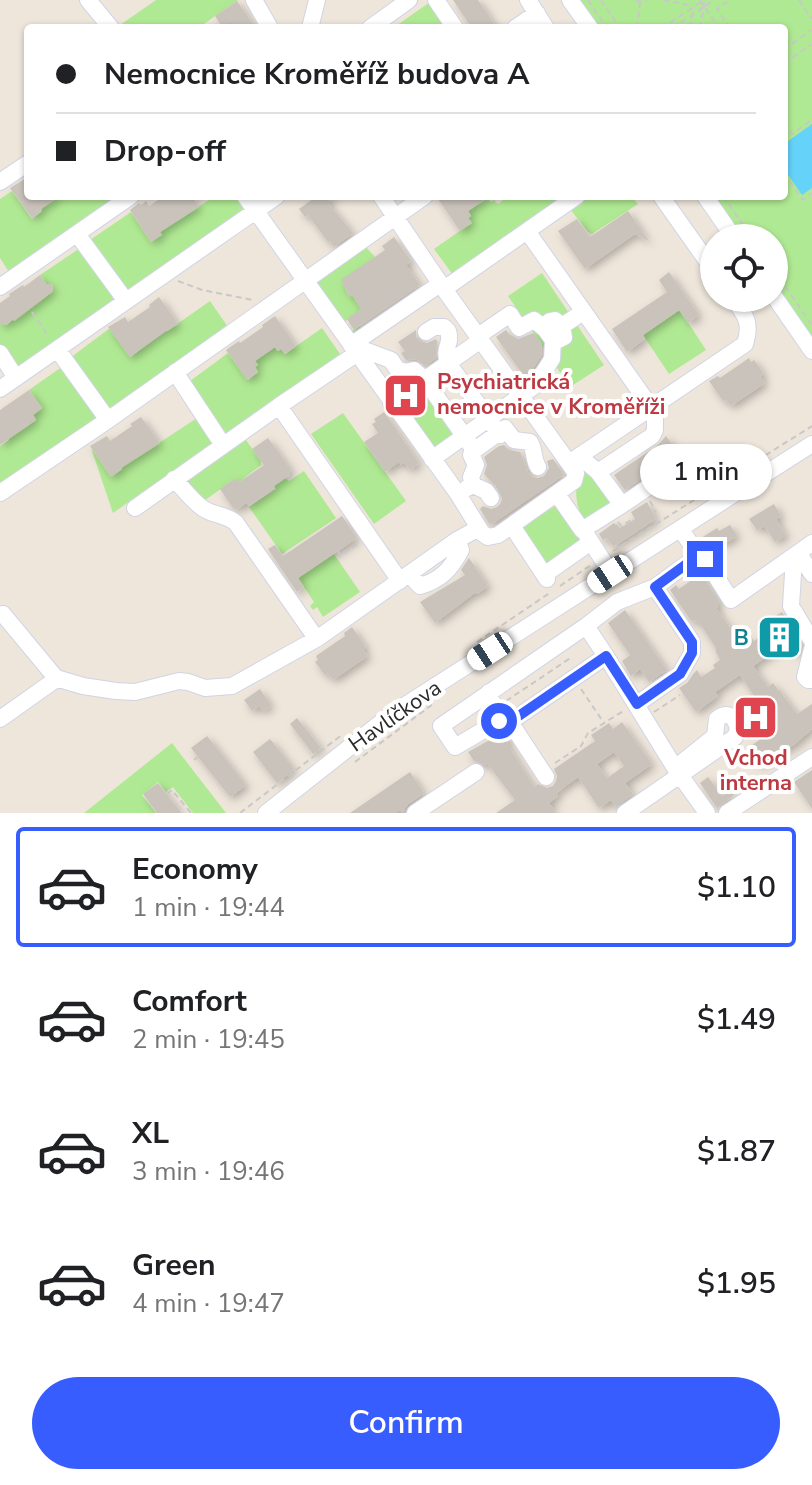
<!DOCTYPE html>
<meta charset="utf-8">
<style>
:root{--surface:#fff;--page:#f6f6f6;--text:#202124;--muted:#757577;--line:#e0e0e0;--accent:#375dff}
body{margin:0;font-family:"Nunito Sans",sans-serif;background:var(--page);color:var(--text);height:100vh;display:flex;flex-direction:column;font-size:30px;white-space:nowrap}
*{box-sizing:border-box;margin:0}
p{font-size:26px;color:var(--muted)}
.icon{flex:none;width:44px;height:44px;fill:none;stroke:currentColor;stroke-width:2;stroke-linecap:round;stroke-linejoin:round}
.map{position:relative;height:813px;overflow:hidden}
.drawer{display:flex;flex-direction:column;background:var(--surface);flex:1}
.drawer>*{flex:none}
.top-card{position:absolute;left:24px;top:24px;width:764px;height:176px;border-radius:8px;box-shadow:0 2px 6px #0004;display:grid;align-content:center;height:176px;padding:0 32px;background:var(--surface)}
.tools{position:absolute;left:700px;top:224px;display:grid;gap:16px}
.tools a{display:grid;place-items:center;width:88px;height:88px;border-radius:50%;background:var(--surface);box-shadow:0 2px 6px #0004;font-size:40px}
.end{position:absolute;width:36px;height:36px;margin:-18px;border:10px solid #375dff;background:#fff;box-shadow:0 0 0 4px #fff}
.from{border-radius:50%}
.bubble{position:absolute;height:56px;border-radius:28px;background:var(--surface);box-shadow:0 2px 6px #0004;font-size:26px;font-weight:600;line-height:56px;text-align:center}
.car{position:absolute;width:24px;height:48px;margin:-24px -12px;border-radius:10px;box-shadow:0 0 6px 2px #0007;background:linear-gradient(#fff 24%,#345 0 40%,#fff 0 76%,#345 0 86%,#fff 0)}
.top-card b{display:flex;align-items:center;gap:28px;height:76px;font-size:30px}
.top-card b+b{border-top:2px solid var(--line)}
.top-card i{width:20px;height:20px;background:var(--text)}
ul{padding:14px 0 0;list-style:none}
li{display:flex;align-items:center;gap:24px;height:120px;margin:0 16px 12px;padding:0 16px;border:4px solid transparent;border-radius:8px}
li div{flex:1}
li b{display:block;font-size:30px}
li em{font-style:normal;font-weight:600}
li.on{border-color:var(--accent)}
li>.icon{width:72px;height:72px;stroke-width:1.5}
.button{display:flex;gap:16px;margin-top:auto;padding:16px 32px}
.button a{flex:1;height:92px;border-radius:48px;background:var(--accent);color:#fff;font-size:32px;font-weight:600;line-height:92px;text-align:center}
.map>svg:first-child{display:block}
.green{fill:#b0e993}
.water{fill:#65d2f9}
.building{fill:#c9c3bb;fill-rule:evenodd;filter:url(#shadow)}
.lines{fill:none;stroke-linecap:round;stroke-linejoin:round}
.minor-casing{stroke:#d0d4e5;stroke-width:18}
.path{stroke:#c8c8c8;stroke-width:2;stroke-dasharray:6 4;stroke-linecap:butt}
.minor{stroke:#fff;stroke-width:16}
.route{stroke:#375dff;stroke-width:10}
.labels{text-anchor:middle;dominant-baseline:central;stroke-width:8;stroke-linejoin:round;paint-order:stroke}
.health-label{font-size:22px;font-weight:bold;fill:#be3a42;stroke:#fff;text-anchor:start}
.culture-label{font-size:22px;font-weight:bold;fill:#0d838f;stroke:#fff;text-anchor:end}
.street-label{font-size:22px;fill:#2a2a2a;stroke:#fff}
</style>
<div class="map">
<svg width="812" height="813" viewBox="0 0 812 813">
<defs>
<filter id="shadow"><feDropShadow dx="3.5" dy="3.5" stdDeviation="4" flood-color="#0004"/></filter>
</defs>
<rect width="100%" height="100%" fill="#eee6db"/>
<!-- green -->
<path class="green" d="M156 0H238L198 28H123L120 25Z
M579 0H812V340L774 284V238H742L713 196H784V28H598Z
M430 2 449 28H393Z
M12 191 32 219 41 212V209L60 196H120L9 272 0 258V199Z
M215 196H234L244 210 126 292 90 240 131 212 151 242 160 232Z
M508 196H566L453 275 434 249 471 223 468 218 471 216 468 211 488 198 491 202 494 200 498 204Z
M589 196H631L638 204 592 234 588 232 570 209Z
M365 246 375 257 342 281 349 296 352 295 356 300 370 303 344 322 351 332 360 326 363 331 354 338 311 283Z
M80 248 117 298 16 370 0 345V322L6 325 52 292 53 288 51 284H46L40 275Z
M542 273 604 365 570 387 508 296Z
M210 301 228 327 108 411 70 358 110 328 130 357Z
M680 310 706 350 669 374 643 335Z
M322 328 340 354 226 433 190 381 228 353 248 380 258 372 255 367 258 365 255 361 275 347 277 351 281 349 285 354Z
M63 366 100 416 0 486V446L9 440 5 434 22 430 36 420 33 415 42 408 29 390Z
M424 382 463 435 434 455 395 402Z
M343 413 406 501 374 524 311 434Z
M197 418 214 442 113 513 91 448 111 476 122 469 121 468Z
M246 440 261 461V465L239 482 236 478 201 503 181 483Z
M304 471 336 518 282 554 249 507 276 489 272 484 285 478 289 481Z
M593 471 619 502 585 523C576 508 575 494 577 476Z
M553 507H558L590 548 554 574 519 530Z
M334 554 360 592 323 617 317 607 313 610 310 606 314 602 298 578Z
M172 743 226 813H193L173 787 166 792 158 782 142 795 156 813H84Z"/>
<!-- water -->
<path class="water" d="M812 124V188L802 195 784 169V144Z"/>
<!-- building -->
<path class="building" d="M453 0H478L497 28H472Z
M237 1 253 24 254 28H235L231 22 223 28 215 16Z
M28 177V196H60L41 209 42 211 32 218 10 188Z
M164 196H191L199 207 160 232 162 235 151 242 130 210 139 203 141 205 146 201 149 206Z
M317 196H336L327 202 353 233 334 247 330 241 328 242 308 215 305 217 299 209Z
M436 196H490L468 211 471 216 468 218 472 223 460 231Z
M628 211 649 241 635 234 585 269 558 231 577 219 590 237Z
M394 237 411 261 406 265 420 285 354 330 347 319 361 309 352 295 350 297 341 280 385 250 382 246Z
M669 272 699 315 688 323 679 310 643 335 645 339 627 352 612 329 667 292 659 280Z
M40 275 46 284H51L53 288 52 292 14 321 13 319 6 325 0 324V303L10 296 9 294 23 285 24 287Z
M159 297 178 324 167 331 166 330 130 357 108 327 125 317 128 322 150 307 149 305Z
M275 316 296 346 285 354 281 349 278 351 275 347 255 361 258 365 255 367 258 372 247 380 226 350 239 341 240 343 263 327 262 325Z
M416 330V337L420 341 427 343 436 339 437 342 436 358 425 366 416 359 406 360 401 353 405 351 398 342Z
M506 330 509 334 518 339 533 333 542 343 541 356 534 367 532 374 526 379 496 337Z
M749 358 751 362 754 360 764 374 760 376 765 383 731 406 726 400 723 401 709 381 718 376 720 378Z
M29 390 42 408 33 415 36 420 0 445V410Z
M384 412 419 463 410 470 404 462 401 465 399 462 385 472 364 442 378 433 372 424 376 422 374 419Z
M141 417 160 443 121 468 122 469 111 477 90 446 107 436 110 441 132 426 130 424Z
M666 436 677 451 678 455 625 490 614 475 658 445Z
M268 438 292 471 288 473 290 475 274 486 275 488 249 506 246 503 236 510 233 508 220 489 236 478 239 482 264 465 252 449Z
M504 445 509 450 520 452 528 472 533 477 538 478 544 476 549 468 547 461 553 459 564 475 490 525 480 509 483 506 491 509 497 507 501 503 502 498 495 485 484 474 487 465 484 457 499 446Z
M647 502 656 519 616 545 613 546 607 538 603 540 599 534 614 523 616 525 617 524 620 528 635 519 631 512Z
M774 504 781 516 776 519 786 535 775 542 764 526 757 530 749 519Z
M342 516 357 538 298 578 304 587 297 592 268 549 275 545 283 556Z
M730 525 737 536 724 544 721 541 709 549 701 538 717 528 719 531Z
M469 558 488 586 477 594 476 592 435 623 420 602 465 575 461 570Z
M698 569 720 602 717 604 718 607 716 608 735 635H739L745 643 752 638 754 641 768 631 763 624 782 612 802 645 800 651 795 654 787 643 753 666 768 687 773 683 779 691H780L797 714 812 704V729L795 744 760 765 748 748 769 733 749 700 754 696 740 675 715 692 718 696 696 712 679 688 687 683 694 673 697 670 701 677 715 668 713 665 720 660 716 652V648L698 621 696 622 695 620 692 622 670 590 676 585 679 589 693 579 690 575Z
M625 610 667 670 649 682 640 669 631 676 622 661 630 655 608 623Z
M352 627 366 647 363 650 368 656 333 680 328 673 325 675 315 662 318 660 316 656 345 636 344 633Z
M260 689 271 706 263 711 259 706 252 711 244 700Z
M297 718 321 748 313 754 290 724Z
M622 722 652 764 625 783 633 794 616 807 611 800 599 808 578 777 556 793 558 796 549 803 556 813H496L515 800 487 763 484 765 474 761 468 752 504 732 509 741 507 743 534 787 538 784 547 788 553 786 556 781 557 776 554 769 595 741 591 735 609 723 613 729ZM614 752 624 766 607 778 597 764Z
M207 736 246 785 230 797 191 748Z
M270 739 294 769 277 783 253 752Z
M812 770V809L794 782Z
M410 772 424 793 408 804 402 812 400 810 395 813H350Z
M708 777 722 796 731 790 734 795 717 808 700 783Z
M158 783 175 805 182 813H157L143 794Z"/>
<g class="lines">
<defs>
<path id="minor" d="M88 0 111 28
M254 0 270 28
M436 0 455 28
M528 0 546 28
M570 0 590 28
M310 28 317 0
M370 28 409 0
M515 28 537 13
M0 182 28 163
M245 196 458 494 482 533 488 537 498 535 574 481 576 473 444 289 381 196
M661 196 714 271
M705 196 734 238
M527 231 655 413V430L652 436 598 472 579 456
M77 234 126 301
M0 287 131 196
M444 289 577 196
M774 296 812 351
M562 326 564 337 558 340H553L545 329V325L550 321 555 320 562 326 583 312
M426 332 434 327H444L448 331C453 345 442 346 448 363L500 435
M478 336 510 314 519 328 534 320 545 329
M351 345 391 360 397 369 405 372 414 370 425 380 474 450
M351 345 440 284
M57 349 108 420
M0 353 16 378
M175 372 223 445
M0 389 277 196
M391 403 481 340
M279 406 356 354
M432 459 543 380V373L552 359 553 340
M572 461 745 344C752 322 745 315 733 298
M598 472 622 505 678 467
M174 479C184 489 193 502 204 509 215 516 226 514 236 523L316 638
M473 485 471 477 476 465 471 455 472 452 505 428 514 440 530 442C535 450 533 459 538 467
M467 488 473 485 486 491 491 498
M0 493 108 420 425 196
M557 494 582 530 622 505
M135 508 279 406 400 581
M512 526 547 579
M586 534 611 573
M799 554 812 574
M699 555 705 559 731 600 812 543
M794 557 791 606 812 641
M409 574 420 586C441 580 451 569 461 550L457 540
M544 575 591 542
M586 626 606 656 510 722 499 721 455 747 441 726 586 626 617 602 655 587 699 555 680 529
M812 649 805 677 808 680H812
M606 656 675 768 707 813
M56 678 83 686 116 691 135 692 179 681 188 682 205 688 232 686 318 638 457 540 479 528
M489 692C492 705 499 715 510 722L546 777
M637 704 680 674 692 653V642L655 587
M0 719 55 680 56 678 3 614
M266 813 393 713 812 444
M415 813 476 772
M625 813 735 737 738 729C735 716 728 711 717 719L715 736 675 768
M727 813 812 757"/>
</defs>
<!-- minor casing -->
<use href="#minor" class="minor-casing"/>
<!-- path -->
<path class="path" d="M588 0 607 28
M601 0 620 28
M636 0 640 2 647 0
M663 0 693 6
M700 0 719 28
M799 0 812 19
M637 28 640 2
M662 28 701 2
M673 28 714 0
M690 28 694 8
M700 28 705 0
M730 28 717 9 730 0
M784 49 812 30
M784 63 812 44
M784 123 792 134 812 120
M784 173 803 200 812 193
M723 196 752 238
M774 270 812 325
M178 281 202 290 253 300
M32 312 49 337
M650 501 656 512
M618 522 621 526 633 519
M338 551 340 556 358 544
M613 551 812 426
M560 586 591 565
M477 642 551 592
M581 689 604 723
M506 701 572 657
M654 712 680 695
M194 760 198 757
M355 762 433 704
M555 763 581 746 588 733 625 710
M167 794 172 790 191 813
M240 813 343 734"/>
<!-- minor -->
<use href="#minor" class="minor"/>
</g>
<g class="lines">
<!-- route -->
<path class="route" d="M499 721 510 722 606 656 637 704 680 674 692 653V642L655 587 699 555 705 559"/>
</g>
<!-- icons -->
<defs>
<symbol id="hospital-square" viewBox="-11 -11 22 22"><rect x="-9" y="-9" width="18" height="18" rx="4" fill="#e0444e" stroke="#fff"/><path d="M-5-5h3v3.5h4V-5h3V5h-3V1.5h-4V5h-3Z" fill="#fff"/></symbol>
<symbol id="building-square" viewBox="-11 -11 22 22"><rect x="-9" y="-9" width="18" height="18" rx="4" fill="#0f9aa8" stroke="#fff"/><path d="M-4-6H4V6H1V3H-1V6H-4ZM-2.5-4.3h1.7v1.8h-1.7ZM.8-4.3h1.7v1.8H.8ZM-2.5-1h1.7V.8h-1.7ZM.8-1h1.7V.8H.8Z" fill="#fff"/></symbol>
</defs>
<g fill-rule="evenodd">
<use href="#hospital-square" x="380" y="370" width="51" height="51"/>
<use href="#building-square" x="754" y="612" width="51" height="51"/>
<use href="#hospital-square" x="730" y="692" width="51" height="51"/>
</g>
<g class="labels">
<!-- health labels -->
<g class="health-label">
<text x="437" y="382">Psychiatrická<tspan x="437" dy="25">nemocnice v Kroměříži</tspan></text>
<text x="756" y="758" text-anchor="middle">Vchod<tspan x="756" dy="25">interna</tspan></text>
</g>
<!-- culture labels -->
<g class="culture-label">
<text x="749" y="638">B</text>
</g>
<!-- street labels -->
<g class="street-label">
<text transform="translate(395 716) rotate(-35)">Havlíčkova</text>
</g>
</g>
</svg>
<div class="tools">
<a><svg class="icon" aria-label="locate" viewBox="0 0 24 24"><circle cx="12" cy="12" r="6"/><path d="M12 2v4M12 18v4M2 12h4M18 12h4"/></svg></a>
</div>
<i class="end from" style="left:499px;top:721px"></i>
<i class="end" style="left:705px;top:559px"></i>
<div class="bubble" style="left:640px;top:444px;width:132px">1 min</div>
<i class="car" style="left:610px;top:574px;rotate:237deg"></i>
<i class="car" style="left:490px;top:651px;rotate:237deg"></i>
<div class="top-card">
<b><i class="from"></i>Nemocnice Kroměříž budova A</b>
<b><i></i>Drop-off</b>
</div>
</div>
<section class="drawer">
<ul>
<li class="on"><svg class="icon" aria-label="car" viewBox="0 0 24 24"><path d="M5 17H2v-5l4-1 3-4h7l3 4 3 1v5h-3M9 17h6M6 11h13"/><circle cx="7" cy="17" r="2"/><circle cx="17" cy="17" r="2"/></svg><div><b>Economy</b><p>1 min · 19:44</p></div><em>$1.10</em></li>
<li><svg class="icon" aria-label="car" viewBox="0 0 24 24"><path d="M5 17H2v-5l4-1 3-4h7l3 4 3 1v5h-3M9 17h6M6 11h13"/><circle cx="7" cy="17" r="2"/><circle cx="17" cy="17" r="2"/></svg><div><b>Comfort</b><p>2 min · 19:45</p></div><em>$1.49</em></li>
<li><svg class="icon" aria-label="car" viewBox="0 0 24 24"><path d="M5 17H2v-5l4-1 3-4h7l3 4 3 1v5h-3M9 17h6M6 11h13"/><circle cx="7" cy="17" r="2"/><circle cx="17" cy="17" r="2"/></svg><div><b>XL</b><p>3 min · 19:46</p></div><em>$1.87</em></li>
<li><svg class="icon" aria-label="car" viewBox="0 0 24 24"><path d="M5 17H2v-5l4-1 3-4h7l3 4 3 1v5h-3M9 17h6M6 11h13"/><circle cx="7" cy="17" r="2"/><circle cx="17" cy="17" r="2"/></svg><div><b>Green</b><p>4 min · 19:47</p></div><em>$1.95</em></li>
</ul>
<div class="button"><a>Confirm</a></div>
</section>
